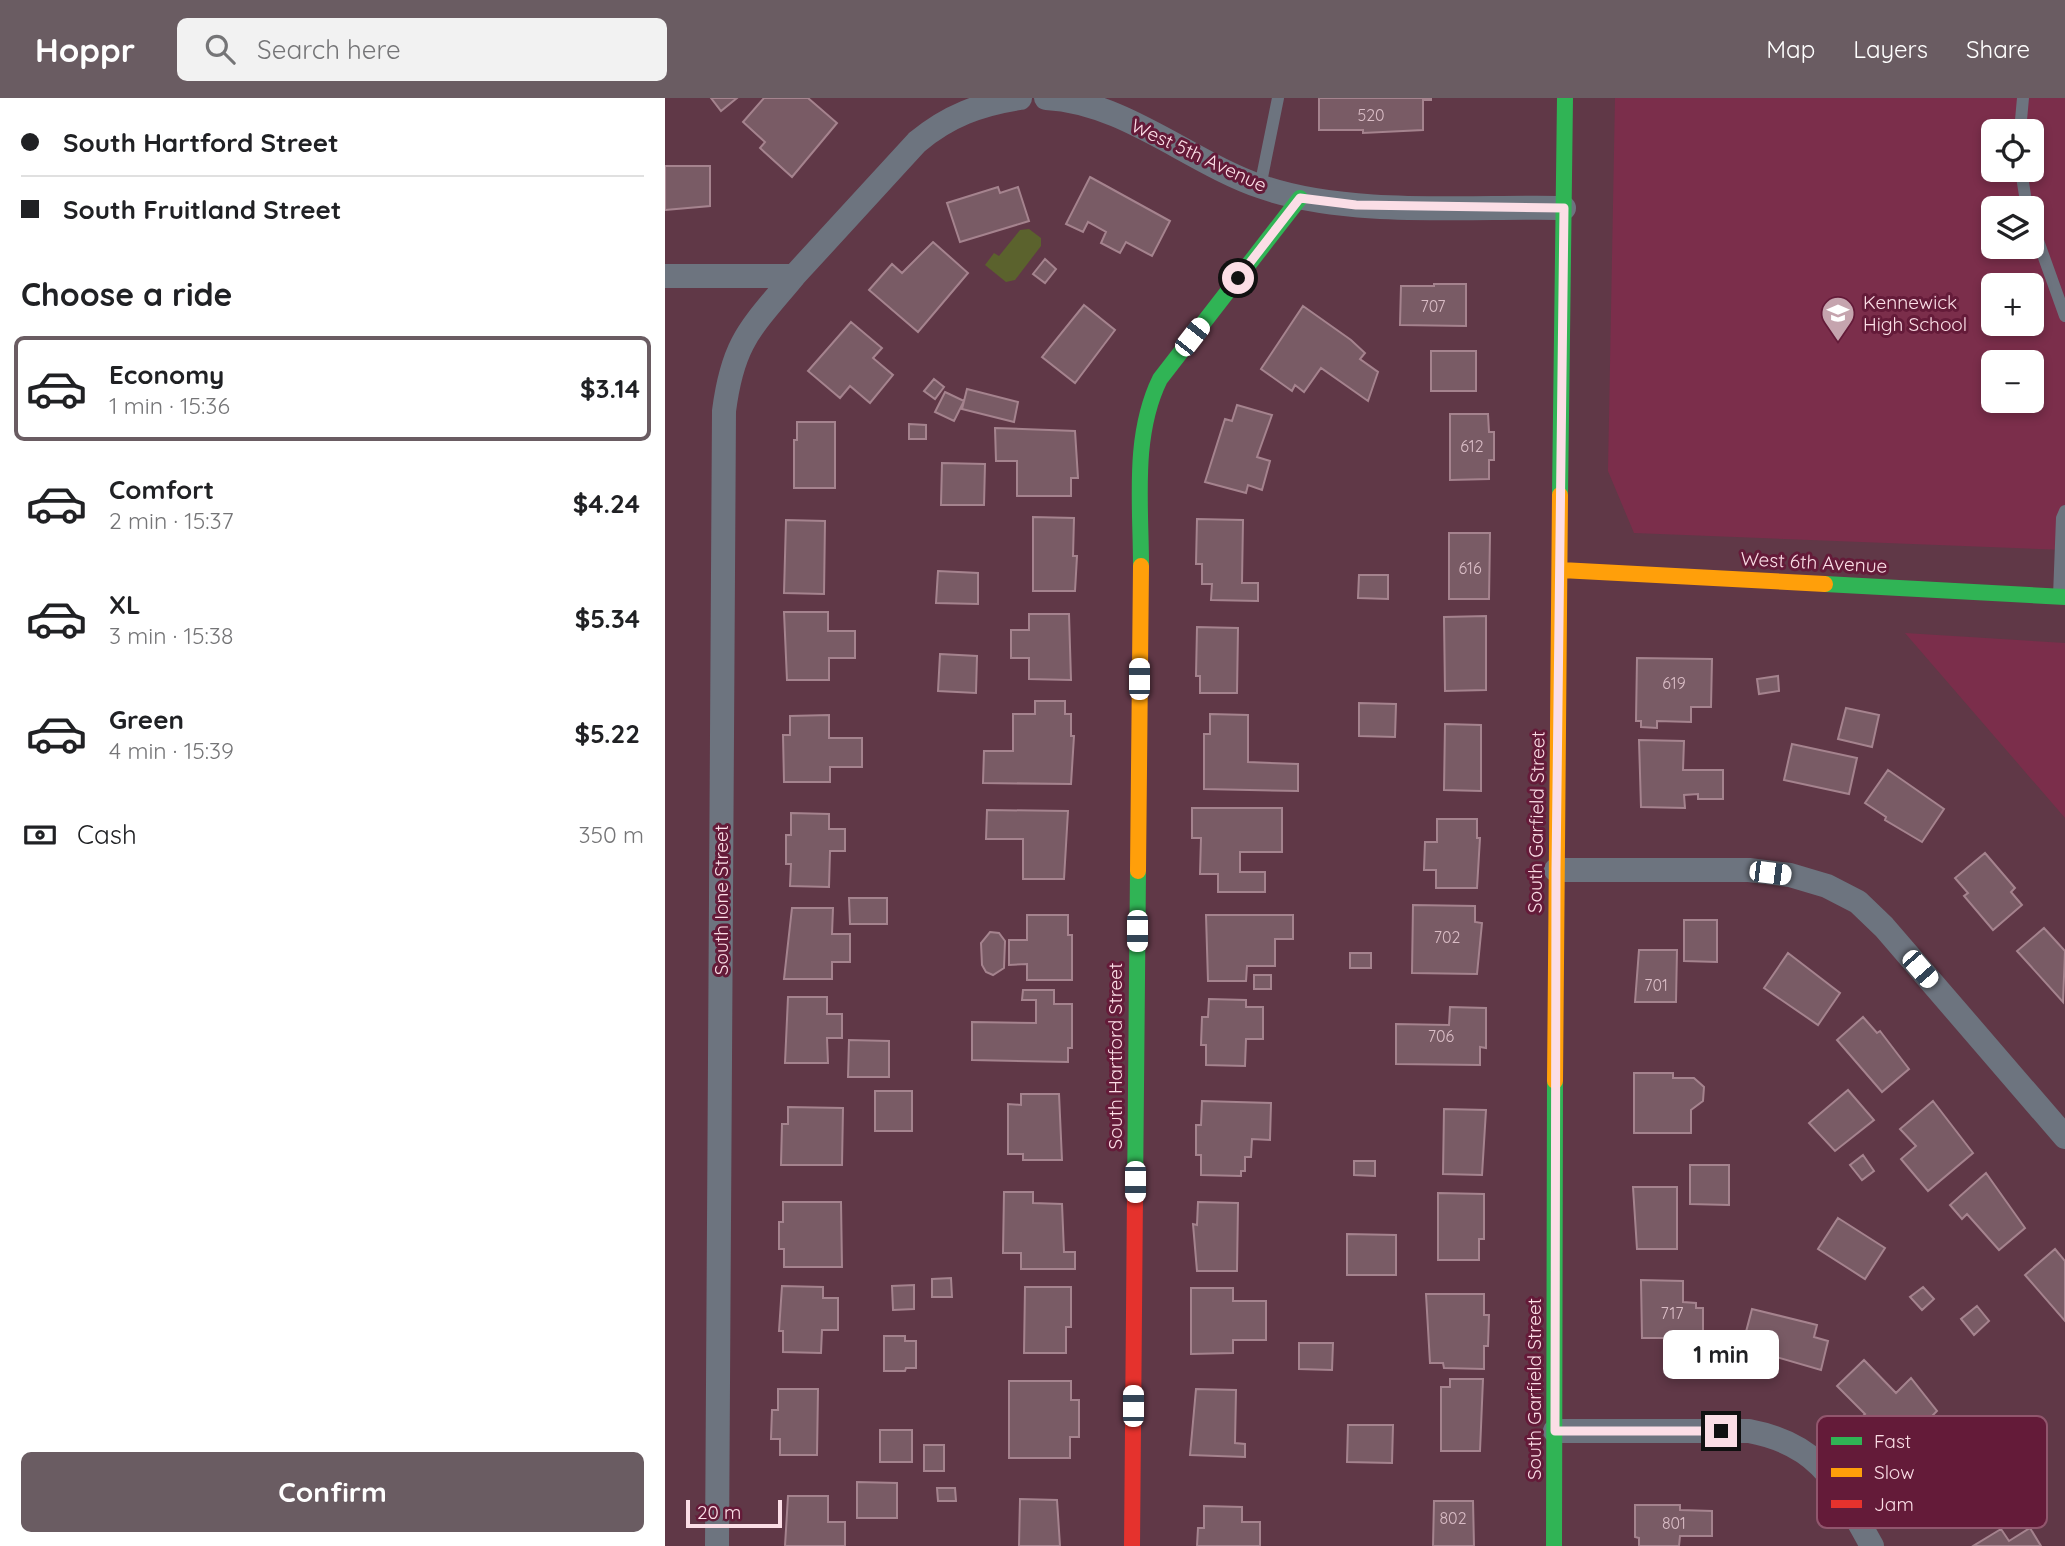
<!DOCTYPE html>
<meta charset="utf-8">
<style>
:root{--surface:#fff;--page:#f2f2f2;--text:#202124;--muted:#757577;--line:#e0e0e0;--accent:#6a5c62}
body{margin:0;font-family:Quicksand,sans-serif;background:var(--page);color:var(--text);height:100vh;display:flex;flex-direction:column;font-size:26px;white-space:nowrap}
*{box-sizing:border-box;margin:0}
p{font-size:23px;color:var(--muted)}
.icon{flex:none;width:38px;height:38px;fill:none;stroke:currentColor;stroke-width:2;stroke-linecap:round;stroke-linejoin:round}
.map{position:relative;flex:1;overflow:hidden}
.side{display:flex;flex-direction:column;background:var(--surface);width:665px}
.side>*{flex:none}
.hud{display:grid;align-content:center;height:154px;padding:0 21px;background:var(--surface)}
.buttons{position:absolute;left:1316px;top:21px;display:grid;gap:14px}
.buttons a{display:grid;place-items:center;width:63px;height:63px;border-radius:10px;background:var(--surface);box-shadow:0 4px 10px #0003;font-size:35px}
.scale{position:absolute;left:21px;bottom:18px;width:96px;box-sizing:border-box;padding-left:7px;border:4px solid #fbdee6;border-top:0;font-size:19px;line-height:24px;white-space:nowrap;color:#fbdee6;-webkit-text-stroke:5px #641b39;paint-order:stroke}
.end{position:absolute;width:32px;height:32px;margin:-16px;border:9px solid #fbdee6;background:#111;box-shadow:0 0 0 4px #111}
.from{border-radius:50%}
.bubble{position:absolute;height:49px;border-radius:10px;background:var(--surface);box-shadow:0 4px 10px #0003;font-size:23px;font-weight:800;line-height:49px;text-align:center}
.car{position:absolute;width:21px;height:42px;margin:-21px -10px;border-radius:9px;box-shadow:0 0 5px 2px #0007;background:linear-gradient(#fff 24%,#345 0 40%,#fff 0 76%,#345 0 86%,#fff 0)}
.hud b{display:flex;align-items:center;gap:24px;height:66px;font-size:26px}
.hud b+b{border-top:2px solid var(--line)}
.hud i{width:18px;height:18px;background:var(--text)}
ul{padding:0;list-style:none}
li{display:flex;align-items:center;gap:21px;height:105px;margin:0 14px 10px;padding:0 7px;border:4px solid transparent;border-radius:10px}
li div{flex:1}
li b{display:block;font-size:26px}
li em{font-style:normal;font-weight:800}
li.on{border-color:var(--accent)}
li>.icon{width:63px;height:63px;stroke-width:1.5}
h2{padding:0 21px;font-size:32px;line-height:84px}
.pay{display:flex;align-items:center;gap:18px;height:77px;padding:0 21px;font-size:26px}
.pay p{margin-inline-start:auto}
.action{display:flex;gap:14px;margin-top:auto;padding:14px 21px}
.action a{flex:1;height:80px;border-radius:10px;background:var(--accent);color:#fff;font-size:28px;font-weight:800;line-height:80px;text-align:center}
header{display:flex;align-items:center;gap:42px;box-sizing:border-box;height:98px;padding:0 35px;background:var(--accent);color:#fff}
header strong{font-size:33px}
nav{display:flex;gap:38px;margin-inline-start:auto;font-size:24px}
.search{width:490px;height:63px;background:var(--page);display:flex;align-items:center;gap:18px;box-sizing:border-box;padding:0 24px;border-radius:10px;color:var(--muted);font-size:26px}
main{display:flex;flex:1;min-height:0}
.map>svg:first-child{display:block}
.built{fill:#7b2e4b;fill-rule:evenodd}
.water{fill:#5b622d}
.building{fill:#795b65;stroke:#a5838e;stroke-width:2}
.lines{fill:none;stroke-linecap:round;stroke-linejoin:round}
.lane{stroke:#6d747f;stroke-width:12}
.street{stroke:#6d747f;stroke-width:24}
.fast{stroke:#30b455;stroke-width:16}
.slow{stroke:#ff9f0a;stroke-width:16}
.jam{stroke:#e5322d;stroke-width:16}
.route{stroke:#fbdee6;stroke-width:9}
.labels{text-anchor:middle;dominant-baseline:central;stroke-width:6;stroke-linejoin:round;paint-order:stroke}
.number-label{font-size:16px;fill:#dabdc6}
.street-label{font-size:19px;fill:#fbdee6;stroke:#641b39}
.poi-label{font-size:19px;fill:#fbdee6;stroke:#641b39;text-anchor:start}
.key{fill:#641b39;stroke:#91566d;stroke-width:2}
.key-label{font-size:19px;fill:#fbdee6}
</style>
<header>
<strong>Hoppr</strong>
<div class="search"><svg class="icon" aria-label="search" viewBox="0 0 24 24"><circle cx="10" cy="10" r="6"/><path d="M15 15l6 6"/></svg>Search here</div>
<nav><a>Map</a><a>Layers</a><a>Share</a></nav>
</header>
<main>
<section class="side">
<div class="hud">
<b><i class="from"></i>South Hartford Street</b>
<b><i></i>South Fruitland Street</b>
</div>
<h2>Choose a ride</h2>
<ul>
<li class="on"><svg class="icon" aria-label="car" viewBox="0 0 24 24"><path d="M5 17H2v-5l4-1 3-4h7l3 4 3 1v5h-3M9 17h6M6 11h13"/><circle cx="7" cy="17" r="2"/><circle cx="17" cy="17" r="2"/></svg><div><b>Economy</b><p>1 min · 15:36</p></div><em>$3.14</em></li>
<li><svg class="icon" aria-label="car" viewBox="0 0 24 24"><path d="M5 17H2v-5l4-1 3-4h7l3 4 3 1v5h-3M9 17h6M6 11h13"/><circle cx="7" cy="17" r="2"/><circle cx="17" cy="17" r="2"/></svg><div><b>Comfort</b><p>2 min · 15:37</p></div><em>$4.24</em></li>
<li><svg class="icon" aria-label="car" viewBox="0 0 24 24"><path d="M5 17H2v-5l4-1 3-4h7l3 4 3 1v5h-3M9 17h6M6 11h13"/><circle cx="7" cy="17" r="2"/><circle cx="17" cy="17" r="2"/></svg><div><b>XL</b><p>3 min · 15:38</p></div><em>$5.34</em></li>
<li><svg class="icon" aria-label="car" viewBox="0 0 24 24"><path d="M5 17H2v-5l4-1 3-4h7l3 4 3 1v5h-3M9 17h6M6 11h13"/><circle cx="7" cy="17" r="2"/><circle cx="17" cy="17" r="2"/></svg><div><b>Green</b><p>4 min · 15:39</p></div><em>$5.22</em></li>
</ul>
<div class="pay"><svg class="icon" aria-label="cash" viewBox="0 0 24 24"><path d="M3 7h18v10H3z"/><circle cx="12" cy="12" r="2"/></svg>Cash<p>350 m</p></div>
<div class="action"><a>Confirm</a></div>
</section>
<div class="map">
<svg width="1400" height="1448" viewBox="0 0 1400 1448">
<rect width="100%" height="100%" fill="#603847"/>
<!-- built -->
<path class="built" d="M950 0H1400V452L969 435 943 373ZM1328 33H1367V72H1328ZM1328 110H1367V149H1328ZM1328 187H1367V226H1328ZM1328 264H1367V303H1328Z
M1240 535 1400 545V720Z"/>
<!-- water -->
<path class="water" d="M364 131 376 140V148L350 182 341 184 320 167 329 155 334 158 355 132Z"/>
<!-- building -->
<path class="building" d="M46 0H72L56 13Z
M99 0H143L172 25 127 79 95 50 100 44 78 24Z
M654 0H766V2H758V32L698 35V32H654Z
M0 68H45V108L0 112Z
M425 79 505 123 487 158 461 144 455 155 436 145 441 134 423 124 418 134 401 126Z
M333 89 335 95 353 89 364 123 295 144 282 105Z
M268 144 303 175 253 234 204 192 227 166 237 175Z
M380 161 391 171 380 185 368 176Z
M769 186H801V228L735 227 736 188H769Z
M419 207 450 232 410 285 377 259Z
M638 208 686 242 700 255 695 261 713 274 703 303 656 270 639 294 630 287 627 293 596 271Z
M186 224 217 250 208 260 228 277 205 305 185 288 175 300 143 273Z
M766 253H811V293H766Z
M269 281 279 289 270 301 259 293Z
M302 291 353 304 349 324 297 311Z
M280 294 299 303 289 323 270 314Z
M572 307 607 317 592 359 605 363 597 392 583 387 581 395 540 384 560 321 567 323Z
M785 316H823L824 334H829V362H824V381L785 382Z
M132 324H170V390H129V342H132Z
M244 326 261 327V341H244Z
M330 330 410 333 413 380H406V398H352V363H331Z
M277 365 320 366 319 407H276Z
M368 419 409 420 408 458H412L410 493H368Z
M532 421 578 422 577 485H593V503L546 502 547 486H537V466H531Z
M121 422 160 423 159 496 119 495Z
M784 435H825L824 501H784Z
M273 473 313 475V506L271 505Z
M694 477H723V501L693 500Z
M119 514H163V533H190V560H164V582H122Z
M364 516H404L406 582 364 581V560H346V532H364Z
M821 518V592L780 593 779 519Z
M532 529 573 530 572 595H535V578H531Z
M275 556 312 558 311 595 273 593Z
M972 560 1047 561 1046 609H1026V624L992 623V630L976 629V623H971Z
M1113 578 1114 593 1094 596 1092 581Z
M370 603H400V616H406V638H409L406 686 318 685 319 653H348V616H370Z
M694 605 731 606 730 639 694 638Z
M1181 610 1214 617 1207 649 1173 641Z
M545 616 583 617V664L633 666V693L539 691V636H545Z
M164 617V640H197V669H165V684H119L118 637H125V618Z
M780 626 816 627V693L779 692Z
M974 642 1019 643 1018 672H1058V701H1033V696L1019 697 1020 710 976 709Z
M1127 646 1192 660 1184 696 1119 682Z
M1223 672 1279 711 1257 744 1220 722 1221 719 1200 705Z
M527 710H617V754H575V774H600V794H553V776H535L536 740H527Z
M322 712 403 713 399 781H358V741H321Z
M126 715 164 716V731H180V753H165L164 789 125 788 126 766H121V737H126Z
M772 721H812V740H815L812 790H771V772H759L760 744H772Z
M1320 755 1350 790 1346 794 1357 807 1328 832 1299 798 1303 795 1290 780Z
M184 800H222V826H185Z
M748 807 810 808V824L817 825 812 876 747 875Z
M127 810H168L167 836H185V864H167V881H119Z
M362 817H403V837H407V882H362V866L344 867V842H362Z
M541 817H628V841H610V868H582L581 883H543Z
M1019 822H1052V864L1019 863Z
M1379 830 1400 853 1398 904 1352 853Z
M325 834 334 835 340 843 339 870 328 877 321 874 317 867 316 845Z
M974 852H1012L1011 904H970Z
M685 855H706V870H685Z
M1123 855 1175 895 1153 927 1099 890Z
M589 877H606V891H589Z
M358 892H389V906H407V950H403V964L307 962V924L371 925V902H357Z
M123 899H162V916H177V940H162L163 965H120Z
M544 901 581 902V909H598V941H581L580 968 541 967V947H536L537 919H543Z
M785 909 821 910V950L815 949V967L731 966V926L784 927Z
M1198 919 1212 935 1215 933 1244 971 1217 994 1172 942Z
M184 942 224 943V979H183Z
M969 975H1008V980H1029L1039 989 1038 1003 1026 1012V1035H969Z
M1183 992 1209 1022 1170 1053 1144 1025Z
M210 993H247V1033H210Z
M356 996H394L397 1062H358V1056H343V1006L356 1007Z
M537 1003 606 1005 605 1042 587 1041 586 1059H580V1073H576V1078L536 1077V1057H531V1027H536Z
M1268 1003 1308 1055 1263 1093 1236 1061 1251 1048 1235 1031Z
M123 1009 178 1010 177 1067H116L117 1026H123Z
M779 1011 821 1012 817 1077 778 1076Z
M1198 1057 1209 1073 1197 1082 1185 1067Z
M689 1063H710V1078L689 1077Z
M1025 1067H1064V1107L1025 1106Z
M1321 1075 1360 1130 1334 1152 1302 1116 1297 1121 1285 1107Z
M968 1089H1012V1151H972Z
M339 1094H368V1105L397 1106 399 1154H410V1171H356V1155H338Z
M773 1095 819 1096V1141H814V1162H773Z
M118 1104H176L177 1169H119V1151H114V1124H118Z
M533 1104 573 1105 572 1173H532L528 1126 532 1127Z
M1173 1120 1220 1150 1200 1181 1153 1151Z
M682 1136 731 1137V1177H682Z
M1390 1151 1400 1163V1223L1360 1177Z
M286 1180 287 1199H267V1181Z
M976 1182 1018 1183V1204L1031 1205V1210H1038V1234H1032V1249L1002 1248V1240H977Z
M249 1187V1211L228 1212 227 1188Z
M117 1188 158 1189V1200H173V1232H157L156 1255 118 1254V1233H114Z
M360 1189H406V1229H401V1255H359Z
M1258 1189 1269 1201 1257 1212 1245 1199Z
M526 1190H568V1203H601V1242H568V1255L526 1256Z
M761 1196H819V1217H824L823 1248H819V1271L779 1270 778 1265H765Z
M1312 1208 1324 1223 1309 1237 1296 1221Z
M1087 1211 1152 1227 1149 1239 1163 1243 1156 1272 1077 1249Z
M219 1238H240V1243H251V1270H241L240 1273H219Z
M634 1245H668L667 1272 634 1271Z
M1199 1262 1231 1295 1246 1280 1272 1313 1235 1351 1218 1334 1215 1337 1197 1319 1200 1316 1172 1288Z
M785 1281H818L815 1353H776V1289H785Z
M344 1283H406V1302H414V1339H405V1360H344Z
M113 1291H153L152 1357H115V1341H106L107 1312H113Z
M531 1291 571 1292 570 1345 580 1346V1359L525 1357Z
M683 1327H728L727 1365 682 1364Z
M215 1332H247V1364H215Z
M259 1347H279V1373H259Z
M192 1384 232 1385V1420H192Z
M272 1390H290L291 1403H273Z
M123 1398H163V1424H180V1448H120Z
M355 1401 392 1402 395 1448H354Z
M769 1403H808L809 1448H768Z
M970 1407H1015V1412L1047 1413V1438H1015L1014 1448H974V1440L970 1439Z
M539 1408 577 1409V1424H595V1448H532L533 1430H539Z
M1365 1430 1376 1448H1308L1336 1431 1344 1443Z"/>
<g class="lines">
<!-- lane -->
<path class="lane" d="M1355 33 1358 0
M1356 72 1362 110
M595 89 613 0
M1367 126 1400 218
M1394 498 1397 420 1400 413"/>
<!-- street -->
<path class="street" d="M381 0C460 4 524 64 597 89 684 119 805 108 899 110
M0 178H129L252 44C283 18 315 6 355 0
M891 772H1084L1125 777 1162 788 1193 804 1219 829 1400 1039
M890 1333H1084C1158 1347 1173 1388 1207 1448
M52 1448 59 313C68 243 86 230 129 178"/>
<!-- fast -->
<path class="fast" d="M895 397 900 0
M476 468C476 406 467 338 495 281L635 100
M1160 486 1400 499
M470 1097 473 773
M889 1448 890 983"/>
<!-- slow -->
<path class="slow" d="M896 472 1160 486
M473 773 476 468
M890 983 895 397"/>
<!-- jam -->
<path class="jam" d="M467 1448 470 1097"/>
</g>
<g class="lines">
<!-- route -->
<path class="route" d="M573 180 635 100 691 107 899 110 891 772 890 1333H1056"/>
</g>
<!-- icons -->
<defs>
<symbol id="school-pin" viewBox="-11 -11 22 30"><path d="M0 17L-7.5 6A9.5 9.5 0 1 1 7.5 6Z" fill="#c5a4ae" stroke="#641b39"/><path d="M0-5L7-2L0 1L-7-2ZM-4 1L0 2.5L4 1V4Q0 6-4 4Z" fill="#fff"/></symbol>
</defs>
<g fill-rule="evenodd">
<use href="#school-pin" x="1154" y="196" width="38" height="52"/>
</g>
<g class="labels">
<!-- number labels -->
<g class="number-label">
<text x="706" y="17">520</text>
<text x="768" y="208">707</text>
<text x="807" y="348">612</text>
<text x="805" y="470">616</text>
<text x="1009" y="585">619</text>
<text x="782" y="839">702</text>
<text x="991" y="887">701</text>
<text x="776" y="938">706</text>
<text x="1007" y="1215">717</text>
<text x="788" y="1420">802</text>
<text x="1009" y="1425">801</text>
</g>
<!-- street labels -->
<g class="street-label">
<text transform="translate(534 57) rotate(25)">West 5th Avenue</text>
<text transform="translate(1149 464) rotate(3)">West 6th Avenue</text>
<text transform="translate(871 724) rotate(-89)">South Garfield Street</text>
<text transform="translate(56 802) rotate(-90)">South Ione Street</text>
<text transform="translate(450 958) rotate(-90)">South Hartford Street</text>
<text transform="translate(869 1291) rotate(-90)">South Garfield Street</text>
</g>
<!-- poi labels -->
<g class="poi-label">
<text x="1198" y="204">Kennewick<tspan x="1198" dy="22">High School</tspan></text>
</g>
</g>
<!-- legend -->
<rect x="1152" y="1318" width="230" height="112" rx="10" class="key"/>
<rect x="1166" y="1339" width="31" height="8" fill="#30b455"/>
<rect x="1166" y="1370" width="31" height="9" fill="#ff9f0a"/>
<rect x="1166" y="1402" width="31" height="8" fill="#e5322d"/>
<g class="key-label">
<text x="1209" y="1350">Fast</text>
<text x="1209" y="1381">Slow</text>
<text x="1209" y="1413">Jam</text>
</g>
</svg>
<div class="buttons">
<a><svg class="icon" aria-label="locate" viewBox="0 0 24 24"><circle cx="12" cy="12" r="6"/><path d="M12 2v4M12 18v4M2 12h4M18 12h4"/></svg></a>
<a><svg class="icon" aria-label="layers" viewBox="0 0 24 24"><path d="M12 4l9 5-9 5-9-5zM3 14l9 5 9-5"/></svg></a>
<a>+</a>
<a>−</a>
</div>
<div class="scale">20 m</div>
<i class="end from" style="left:573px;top:180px"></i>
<i class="end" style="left:1056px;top:1333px"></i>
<div class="bubble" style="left:998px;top:1232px;width:116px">1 min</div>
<i class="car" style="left:527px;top:239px;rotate:38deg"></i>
<i class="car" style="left:474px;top:581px;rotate:0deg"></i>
<i class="car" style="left:1105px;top:775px;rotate:97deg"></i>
<i class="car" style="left:472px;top:833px;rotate:180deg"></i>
<i class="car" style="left:1255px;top:871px;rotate:139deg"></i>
<i class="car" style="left:470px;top:1084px;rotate:180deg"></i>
<i class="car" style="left:468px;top:1308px;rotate:0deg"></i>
</div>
</main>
